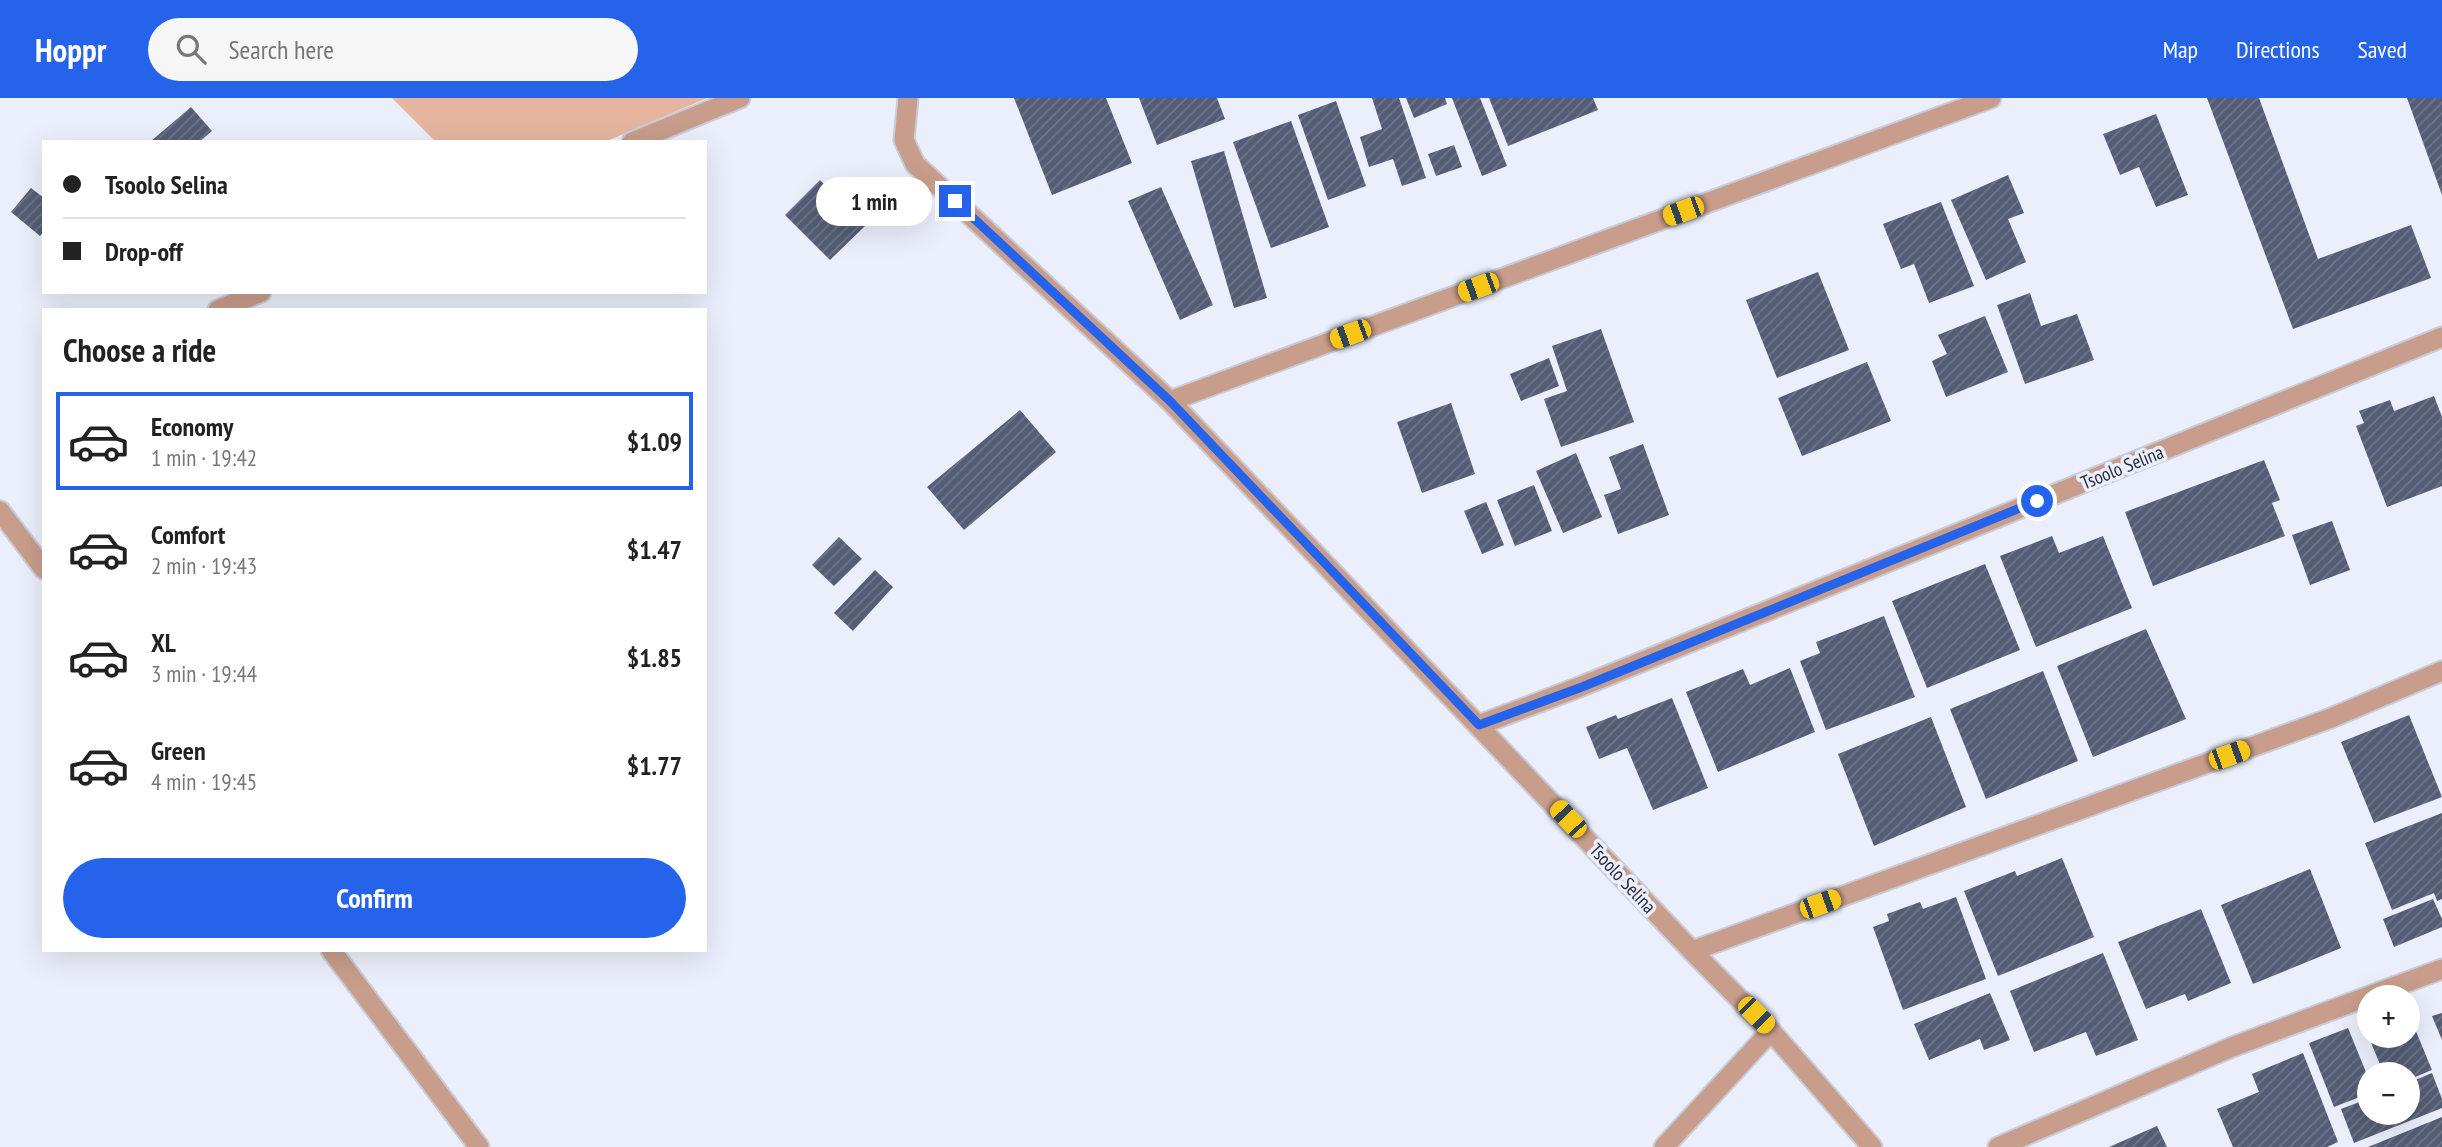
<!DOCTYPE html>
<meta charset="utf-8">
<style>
:root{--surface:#fff;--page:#f6f6f6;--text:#222;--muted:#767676;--line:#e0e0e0;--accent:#2563eb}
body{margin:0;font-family:"PT Sans Narrow",sans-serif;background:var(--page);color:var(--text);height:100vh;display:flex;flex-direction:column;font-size:26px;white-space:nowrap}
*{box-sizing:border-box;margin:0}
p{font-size:23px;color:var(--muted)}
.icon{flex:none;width:38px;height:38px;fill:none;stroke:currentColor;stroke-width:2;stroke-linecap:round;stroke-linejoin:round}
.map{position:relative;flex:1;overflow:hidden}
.drawer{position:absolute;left:42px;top:210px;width:665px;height:644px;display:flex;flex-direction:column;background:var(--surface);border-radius:0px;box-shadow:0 7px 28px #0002}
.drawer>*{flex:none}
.banner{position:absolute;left:42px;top:42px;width:665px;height:154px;border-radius:0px;box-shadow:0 7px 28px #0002;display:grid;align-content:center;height:154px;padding:0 21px;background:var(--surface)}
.buttons{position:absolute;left:2357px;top:887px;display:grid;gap:14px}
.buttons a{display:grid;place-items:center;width:63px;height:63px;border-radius:50%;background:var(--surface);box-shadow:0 7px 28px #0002;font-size:35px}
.end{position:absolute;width:32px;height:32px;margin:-16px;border:9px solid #2563eb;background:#fff;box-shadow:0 0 0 4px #fff}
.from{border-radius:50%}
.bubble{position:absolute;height:49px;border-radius:24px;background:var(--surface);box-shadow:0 7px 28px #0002;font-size:23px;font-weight:700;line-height:49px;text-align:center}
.car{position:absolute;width:21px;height:42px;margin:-21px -10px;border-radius:9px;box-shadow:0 0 5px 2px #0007;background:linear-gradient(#f5c518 24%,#345 0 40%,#f5c518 0 76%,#345 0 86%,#f5c518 0)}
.banner b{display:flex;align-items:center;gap:24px;height:66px;font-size:26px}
.banner b+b{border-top:2px solid var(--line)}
.banner i{width:18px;height:18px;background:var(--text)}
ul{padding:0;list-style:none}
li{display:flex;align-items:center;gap:21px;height:98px;margin:0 14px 10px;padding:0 7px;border:4px solid transparent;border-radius:0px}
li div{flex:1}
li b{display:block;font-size:26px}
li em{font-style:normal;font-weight:700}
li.selected{border-color:var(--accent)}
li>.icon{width:63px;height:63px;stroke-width:1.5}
h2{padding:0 21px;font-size:32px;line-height:84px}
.cta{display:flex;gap:14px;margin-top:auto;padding:14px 21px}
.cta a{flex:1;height:80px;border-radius:42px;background:var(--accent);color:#fff;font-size:28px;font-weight:700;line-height:80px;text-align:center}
header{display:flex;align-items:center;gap:42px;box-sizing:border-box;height:98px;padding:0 35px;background:var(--accent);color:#fff}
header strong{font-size:33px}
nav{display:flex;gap:38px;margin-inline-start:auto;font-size:24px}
.search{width:490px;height:63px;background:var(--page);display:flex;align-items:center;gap:18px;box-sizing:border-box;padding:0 24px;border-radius:38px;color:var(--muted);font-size:26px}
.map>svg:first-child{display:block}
.garden{fill:#e6b5a0}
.building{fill:url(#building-hatch)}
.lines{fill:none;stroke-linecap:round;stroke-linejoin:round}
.service-casing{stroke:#c8ccd8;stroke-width:23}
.minor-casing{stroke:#c8ccd8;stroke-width:23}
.service{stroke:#c89d8b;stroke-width:19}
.minor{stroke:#c89d8b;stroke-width:19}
.route{stroke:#2563eb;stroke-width:9}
.labels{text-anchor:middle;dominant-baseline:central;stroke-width:7;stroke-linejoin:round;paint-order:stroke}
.street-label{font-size:19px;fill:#282b36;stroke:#ebeffb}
</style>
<header>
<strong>Hoppr</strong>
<div class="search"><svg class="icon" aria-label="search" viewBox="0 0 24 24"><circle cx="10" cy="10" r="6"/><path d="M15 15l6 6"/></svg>Search here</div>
<nav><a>Map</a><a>Directions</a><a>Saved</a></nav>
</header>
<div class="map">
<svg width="2442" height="1049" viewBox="0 0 2442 1049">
<defs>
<pattern id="building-hatch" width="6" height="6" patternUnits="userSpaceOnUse" patternTransform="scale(1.75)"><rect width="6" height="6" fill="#545d75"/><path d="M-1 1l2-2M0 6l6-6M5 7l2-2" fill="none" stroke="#6e7688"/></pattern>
</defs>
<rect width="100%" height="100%" fill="#ebeffb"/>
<!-- garden -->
<path class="garden" d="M392 0H707L605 44H436Z"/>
<!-- building -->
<path class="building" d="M1014 0H1106L1132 65 1052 97Z
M1139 0H1217L1225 21 1157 47Z
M1372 0H1399L1426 80 1402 88 1393 61 1369 69 1360 39 1382 31Z
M1406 0H1445L1447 6 1414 20Z
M1452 0H1480L1507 68 1482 78Z
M1489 0H1593L1598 12 1508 48Z
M2207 0H2259L2318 161 2411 127 2431 180 2293 231Z
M2407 0H2442V97Z
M1336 3 1366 88 1328 102 1298 17Z
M191 9 212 33 199 44H150Z
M2156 16 2188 97 2156 109 2139 69 2120 77 2103 36Z
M1291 23 1329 129 1271 150 1233 44Z
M1454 47 1462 69 1436 78 1428 56Z
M1224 53 1267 200 1234 210 1191 63Z
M2008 77 2024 115 2008 121 2026 164 1986 182 1951 102Z
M820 82 865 128 830 162 785 117Z
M1161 89 1213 207 1180 222 1128 103Z
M31 90 44 100V134L40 138 11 114Z
M1941 104 1974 188 1929 205 1914 166 1901 171 1883 126Z
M1818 174 1849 252 1777 280 1746 202Z
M2030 195 2041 228 2077 216 2094 262 2025 286 1997 207Z
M1985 218 2008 274 1946 299 1932 263 1947 256 1938 237Z
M1601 231 1634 324 1561 349 1544 301 1567 293 1552 248Z
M1549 260 1559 288 1521 303 1510 276Z
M1867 264 1891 323 1802 358 1778 300Z
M2434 298 2442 319V388L2387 409 2356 328 2364 325 2359 313 2390 302 2394 313Z
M1451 305 1475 376 1422 395 1397 324Z
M1020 312 1056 354 964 432 927 389Z
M1643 346 1669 417 1618 436 1604 397 1621 391 1609 359Z
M1576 355 1602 419 1563 435 1536 373Z
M2264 362 2280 402 2272 405 2285 438 2153 488 2125 414Z
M1534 387 1552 433 1515 448 1497 402Z
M1486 404 1504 447 1482 456 1464 413Z
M2332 423 2350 472 2310 487 2292 437Z
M2052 438 2059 455 2103 438 2132 510 2036 549 2000 458Z
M839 439 862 461 834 488 812 467Z
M1985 466 2020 552 1927 590 1892 503Z
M875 472 893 489 853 533 834 515Z
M1884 518 1915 599 1826 632 1800 563 1820 555 1816 544Z
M2146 531 2186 621 2093 659 2057 568Z
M1790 570 1815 634 1718 674 1686 594 1743 571 1750 587Z
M2043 573 2078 663 1986 701 1950 611Z
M1672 600 1708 690 1653 712 1627 650 1599 661 1586 629 1616 617 1618 621Z
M2409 617 2442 699 2374 725 2341 644Z
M1931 619 1966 709 1874 748 1838 656Z
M2442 715V801L2437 803 2434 795 2392 812 2365 745Z
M2062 760 2094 839 1998 878 1964 793 2015 773 2017 778Z
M2310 771 2341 850 2253 886 2221 807Z
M1956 799 1986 881 1903 912 1873 829 1889 823 1887 816 1920 804 1923 811Z
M2433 801 2442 821V829L2394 849 2383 821Z
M2201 811 2231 885 2188 903 2185 896 2146 911 2118 844Z
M2103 855 2138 942 2096 958 2086 934 2034 954 2010 893Z
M1990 895 2010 942 1984 952 1980 941 1929 962 1914 926Z
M2408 914 2432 972 2408 982V976H2384L2362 923 2370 920V938H2408Z
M2442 915V942L2432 918Z
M2348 930 2370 984V995L2334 1009 2309 945Z
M2303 955 2338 1044 2327 1049H2233L2217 1011 2259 994 2252 976Z
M2432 975 2442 1001V1010L2354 1045 2341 1011 2370 1000V1015H2408V985Z
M2442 1019V1049H2368Z
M2157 1028 2167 1049H2109Z"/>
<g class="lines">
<defs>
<path id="service" d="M1664 1049 1771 933"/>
<path id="minor" d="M908 0 904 42 915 66 1170 303 1692 853 1771 933 1872 1049
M632 44 740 0
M218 212 261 194
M1170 303 1991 0
M0 413 44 471
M1479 627 1582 588 2442 239
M331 852 479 1049
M1692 853 2331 620 2442 573
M1998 1049 2232 949 2442 871"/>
</defs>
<!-- service casing -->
<use href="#service" class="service-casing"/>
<!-- minor casing -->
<use href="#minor" class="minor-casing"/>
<!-- service -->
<use href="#service" class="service"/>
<!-- minor -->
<use href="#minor" class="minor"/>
</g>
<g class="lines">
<!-- route -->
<path class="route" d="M955 103 1170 303 1479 627 1582 589 2037 403"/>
</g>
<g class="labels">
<!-- street labels -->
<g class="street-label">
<text transform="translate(2122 369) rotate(-22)">Tsoolo Selina</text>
<text transform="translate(1623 780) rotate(47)">Tsoolo Selina</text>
</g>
</g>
</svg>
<div class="buttons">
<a>+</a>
<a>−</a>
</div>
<i class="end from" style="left:2037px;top:403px"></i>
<i class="end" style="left:955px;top:103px"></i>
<div class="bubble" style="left:816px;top:79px;width:116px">1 min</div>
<i class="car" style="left:1683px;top:113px;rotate:250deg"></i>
<i class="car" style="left:1478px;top:189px;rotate:250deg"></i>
<i class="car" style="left:1350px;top:236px;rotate:250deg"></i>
<i class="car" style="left:2229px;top:657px;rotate:70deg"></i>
<i class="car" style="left:1568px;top:721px;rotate:317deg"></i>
<i class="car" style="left:1820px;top:806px;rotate:70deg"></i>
<i class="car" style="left:1756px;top:917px;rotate:135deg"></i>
<div class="banner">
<b><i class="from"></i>Tsoolo Selina</b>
<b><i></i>Drop-off</b>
</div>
<section class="drawer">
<h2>Choose a ride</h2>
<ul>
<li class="selected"><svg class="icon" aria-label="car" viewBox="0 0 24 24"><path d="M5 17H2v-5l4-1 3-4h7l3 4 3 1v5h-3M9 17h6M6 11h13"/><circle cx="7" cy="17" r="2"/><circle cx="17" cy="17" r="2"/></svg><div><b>Economy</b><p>1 min · 19:42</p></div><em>$1.09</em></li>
<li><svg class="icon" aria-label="car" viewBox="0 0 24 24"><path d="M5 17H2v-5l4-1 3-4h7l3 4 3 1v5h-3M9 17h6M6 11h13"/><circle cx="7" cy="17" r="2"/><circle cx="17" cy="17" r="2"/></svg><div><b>Comfort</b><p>2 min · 19:43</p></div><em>$1.47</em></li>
<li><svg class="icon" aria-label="car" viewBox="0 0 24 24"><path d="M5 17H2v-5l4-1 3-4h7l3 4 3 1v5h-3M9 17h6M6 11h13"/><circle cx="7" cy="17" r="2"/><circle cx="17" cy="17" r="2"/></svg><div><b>XL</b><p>3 min · 19:44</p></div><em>$1.85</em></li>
<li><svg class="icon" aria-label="car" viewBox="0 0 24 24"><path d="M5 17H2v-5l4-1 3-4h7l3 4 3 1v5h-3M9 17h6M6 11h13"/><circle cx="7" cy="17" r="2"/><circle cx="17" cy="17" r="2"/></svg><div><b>Green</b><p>4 min · 19:45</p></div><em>$1.77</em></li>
</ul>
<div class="cta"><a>Confirm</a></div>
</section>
</div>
